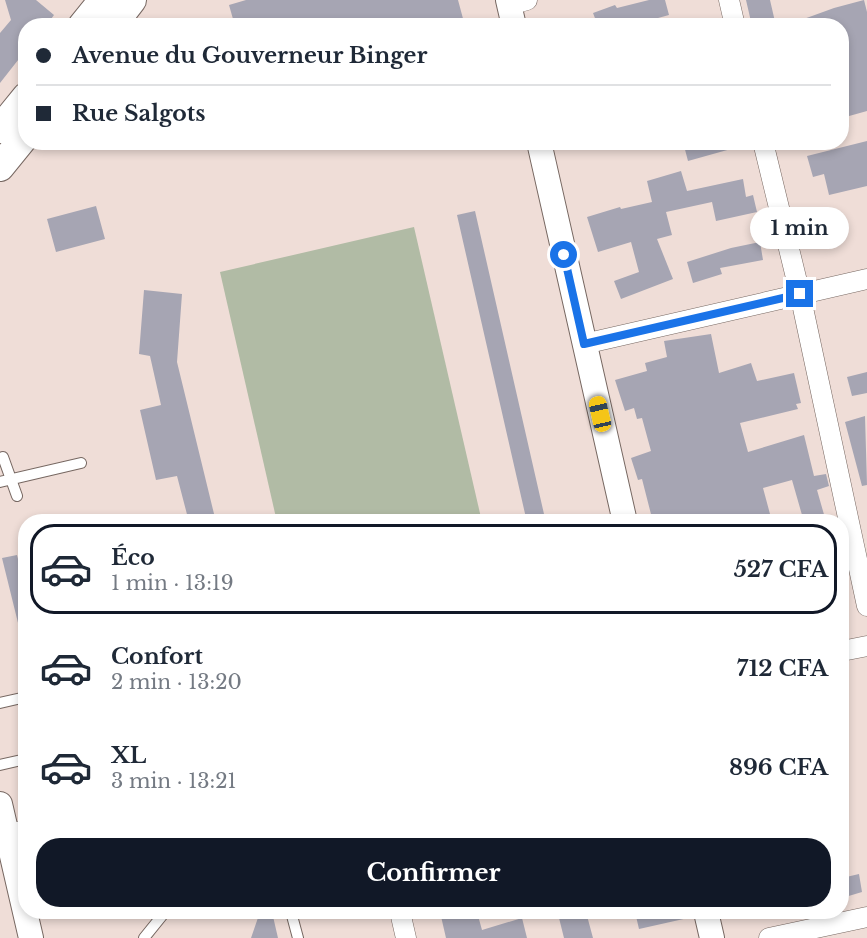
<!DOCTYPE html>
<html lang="fr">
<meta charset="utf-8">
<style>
:root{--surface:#fff;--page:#f6f6f7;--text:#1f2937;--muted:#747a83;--line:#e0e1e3;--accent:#111827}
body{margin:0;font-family:"Libre Baskerville",serif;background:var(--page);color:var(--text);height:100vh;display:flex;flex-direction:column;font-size:22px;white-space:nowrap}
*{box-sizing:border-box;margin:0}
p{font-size:20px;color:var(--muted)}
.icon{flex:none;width:33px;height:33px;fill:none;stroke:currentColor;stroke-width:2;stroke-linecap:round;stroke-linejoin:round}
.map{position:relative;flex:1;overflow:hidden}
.sheet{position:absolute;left:18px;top:514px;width:831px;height:405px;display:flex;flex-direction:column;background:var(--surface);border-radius:24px;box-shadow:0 3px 9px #0003}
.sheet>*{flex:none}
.guide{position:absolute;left:18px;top:18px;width:831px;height:132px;border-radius:24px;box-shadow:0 3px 9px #0003;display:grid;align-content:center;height:132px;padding:0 18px;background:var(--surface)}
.end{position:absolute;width:27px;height:27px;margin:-14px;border:8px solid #1a73e8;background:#fff;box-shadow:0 0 0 3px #fff}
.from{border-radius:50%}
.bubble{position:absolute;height:42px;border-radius:21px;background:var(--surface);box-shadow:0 3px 9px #0003;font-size:20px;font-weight:800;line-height:42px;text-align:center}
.car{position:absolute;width:18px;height:36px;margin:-18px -9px;border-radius:8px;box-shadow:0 0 4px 2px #0007;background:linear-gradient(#f5c518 24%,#345 0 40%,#f5c518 0 76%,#345 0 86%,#f5c518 0)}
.guide b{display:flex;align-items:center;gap:21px;height:57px;font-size:22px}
.guide b+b{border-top:2px solid var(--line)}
.guide i{width:15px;height:15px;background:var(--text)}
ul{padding:10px 0 0;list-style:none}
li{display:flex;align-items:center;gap:18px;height:90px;margin:0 12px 9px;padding:0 6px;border:3px solid transparent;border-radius:24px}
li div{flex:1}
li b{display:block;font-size:22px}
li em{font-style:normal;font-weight:800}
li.on{border-color:var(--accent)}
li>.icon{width:54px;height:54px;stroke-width:1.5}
.primary-button{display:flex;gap:12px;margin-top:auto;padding:12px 18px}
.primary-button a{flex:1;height:69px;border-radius:24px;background:var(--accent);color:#fff;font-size:24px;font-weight:800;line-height:69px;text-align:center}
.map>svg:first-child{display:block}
.green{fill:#b1bba5}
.building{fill:#a6a5b3}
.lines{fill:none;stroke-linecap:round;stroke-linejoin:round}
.service-casing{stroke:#766761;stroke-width:12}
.minor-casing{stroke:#766761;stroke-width:21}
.tertiary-casing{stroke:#766761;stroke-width:26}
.secondary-casing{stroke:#766761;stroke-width:30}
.service{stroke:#fff;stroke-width:10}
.minor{stroke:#fff;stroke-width:20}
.tertiary{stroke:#fff;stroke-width:24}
.secondary{stroke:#fff;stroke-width:28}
.route{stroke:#1a73e8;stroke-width:8}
</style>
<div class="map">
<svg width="867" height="938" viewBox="0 0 867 938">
<rect width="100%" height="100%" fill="#efddd7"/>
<!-- green -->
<path class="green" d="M414 227 482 522H277L220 272Z"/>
<!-- building -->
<path class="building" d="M5 0H36L54 15 46 26H26V55H22L0 83V33L11 20Z
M246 0H458L465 26H235L229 5Z
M649 0H665L669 15 629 26H598L593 13 615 5 617 8Z
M746 0H770L776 26H752Z
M864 0 867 12V111L842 118V26L790 24 834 8Z
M867 141V186L829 195 824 174 813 177 807 156Z
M683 142H737L738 147 688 161Z
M681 171 687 191 743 179 746 197 753 195 757 212 716 221 712 202 666 212 672 235 657 239 673 279 621 299 614 281 639 272 631 242 598 252 587 217 620 207 621 209 652 202 647 181Z
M96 206 105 239 56 252 47 219Z
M475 211 544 514 526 518 457 215Z
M760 242 763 260 720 268 722 274 693 283 687 262 731 248Z
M144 290 182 294 177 362 216 522H189L177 476 156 480 140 410 161 405 150 356 139 354Z
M711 334 719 373 751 363 757 381 794 373 801 403 796 404 798 409 740 423 748 452 804 435 814 476 826 474 829 486 817 490 825 518 804 522 792 480 763 488 770 514 742 522H653L642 479 638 480 631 458 651 451 642 418 637 419 634 408 625 411 615 380 647 371 645 363 667 357 664 341Z
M867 372V393L852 396 847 377Z
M865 416 867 485 862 486 845 422Z
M17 555 26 591V630L20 631 2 558Z
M859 874 862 892 842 898V878Z
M260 912H272L278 938H251Z
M440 912H477L482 930 522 918 527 938H446Z
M586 912 593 938H564L559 918Z
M635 912H687L688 918 639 929Z"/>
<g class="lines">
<defs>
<path id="service" d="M3 457 17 496
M0 482 81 463
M22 698 26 710
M0 703 26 697
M0 765 26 759
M291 912 298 938
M144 938 165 912"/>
<path id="minor" d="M729 0 735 26
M509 5 527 0
M763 142 800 294 867 606
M584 344 867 279
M842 651 867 646
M0 836 26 830
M400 912 406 938
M769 938 867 917"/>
<path id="tertiary" d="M508 0 514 26
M539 142 625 522
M0 804 31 938
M706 912 712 938"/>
<path id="secondary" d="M82 26 103 0
M112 26 132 0
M0 129 26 97
M0 167 26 135"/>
</defs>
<!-- service casing -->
<use href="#service" class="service-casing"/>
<!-- minor casing -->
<use href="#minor" class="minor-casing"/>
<!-- tertiary casing -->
<use href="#tertiary" class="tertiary-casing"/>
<!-- secondary casing -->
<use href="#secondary" class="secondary-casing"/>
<!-- service -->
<use href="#service" class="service"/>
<!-- minor -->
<use href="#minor" class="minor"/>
<!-- tertiary -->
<use href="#tertiary" class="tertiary"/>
<!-- secondary -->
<use href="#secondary" class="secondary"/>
</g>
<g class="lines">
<!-- route -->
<path class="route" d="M564 255 584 344 800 294"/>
</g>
</svg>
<i class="end from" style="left:564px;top:255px"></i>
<i class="end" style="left:800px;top:294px"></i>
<div class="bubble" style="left:750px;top:207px;width:99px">1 min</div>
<i class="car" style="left:600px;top:414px;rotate:347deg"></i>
<div class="guide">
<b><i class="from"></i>Avenue du Gouverneur Binger</b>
<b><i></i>Rue Salgots</b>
</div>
<section class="sheet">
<ul>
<li class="on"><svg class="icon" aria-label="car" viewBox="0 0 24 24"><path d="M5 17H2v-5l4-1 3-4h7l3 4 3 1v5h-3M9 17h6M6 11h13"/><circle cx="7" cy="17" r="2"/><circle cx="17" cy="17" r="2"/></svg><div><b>Éco</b><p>1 min · 13:19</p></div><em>527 CFA</em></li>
<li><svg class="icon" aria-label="car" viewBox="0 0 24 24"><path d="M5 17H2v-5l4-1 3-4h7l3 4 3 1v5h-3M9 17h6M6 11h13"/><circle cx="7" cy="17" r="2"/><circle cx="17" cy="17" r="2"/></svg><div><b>Confort</b><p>2 min · 13:20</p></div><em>712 CFA</em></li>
<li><svg class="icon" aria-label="car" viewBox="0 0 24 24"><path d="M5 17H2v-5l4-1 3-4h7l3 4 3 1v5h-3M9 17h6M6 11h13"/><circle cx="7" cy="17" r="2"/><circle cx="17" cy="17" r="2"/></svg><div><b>XL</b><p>3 min · 13:21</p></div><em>896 CFA</em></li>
</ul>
<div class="primary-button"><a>Confirmer</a></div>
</section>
</div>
